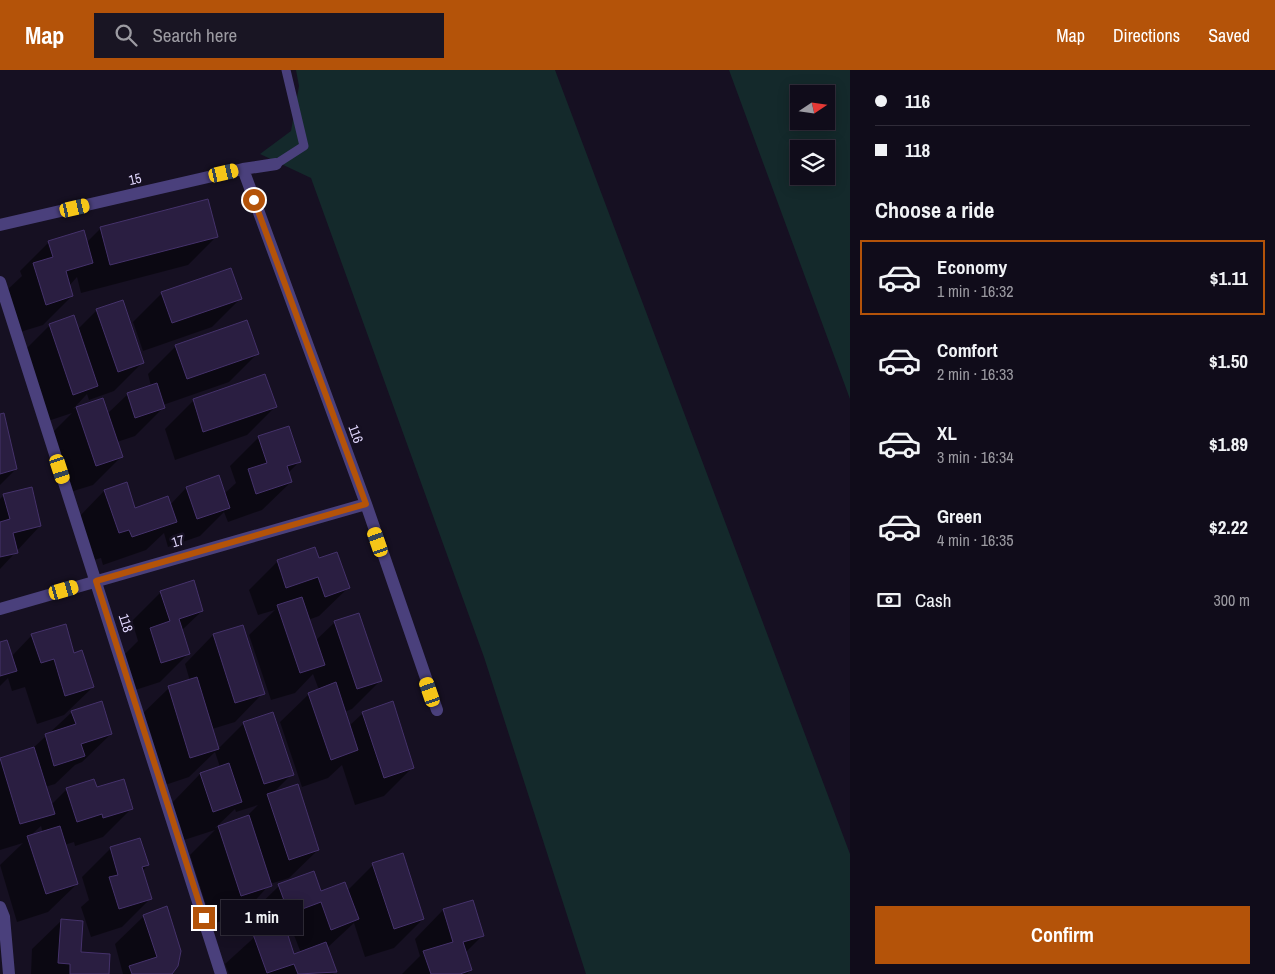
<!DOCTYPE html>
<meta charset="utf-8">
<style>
:root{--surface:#100c1a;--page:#191523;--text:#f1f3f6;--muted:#9c9ba2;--line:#302c39;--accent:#b45309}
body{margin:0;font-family:"Archivo Narrow",sans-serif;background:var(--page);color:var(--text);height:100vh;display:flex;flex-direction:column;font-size:19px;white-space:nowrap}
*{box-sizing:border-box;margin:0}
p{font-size:16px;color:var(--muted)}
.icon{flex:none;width:28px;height:28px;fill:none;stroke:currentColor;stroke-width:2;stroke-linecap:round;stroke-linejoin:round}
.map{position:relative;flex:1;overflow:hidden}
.panel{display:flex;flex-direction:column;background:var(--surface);width:425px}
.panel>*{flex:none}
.hud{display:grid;align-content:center;height:110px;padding:0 25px;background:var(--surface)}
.needle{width:32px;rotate:77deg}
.controls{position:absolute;left:790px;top:15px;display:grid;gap:10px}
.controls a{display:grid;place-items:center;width:45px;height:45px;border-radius:0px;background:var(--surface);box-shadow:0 2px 12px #0003,0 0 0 1px var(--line);font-size:25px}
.end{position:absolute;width:22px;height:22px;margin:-11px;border:6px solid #b45309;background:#fff;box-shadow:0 0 0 2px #fff}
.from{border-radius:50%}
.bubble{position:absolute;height:35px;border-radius:0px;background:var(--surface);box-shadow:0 2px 12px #0003,0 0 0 1px var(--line);font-size:16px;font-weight:800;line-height:35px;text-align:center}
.car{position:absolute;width:15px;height:30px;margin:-15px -8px;border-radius:6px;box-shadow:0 0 4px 1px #0007;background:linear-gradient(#f5c518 24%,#345 0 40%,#f5c518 0 76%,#345 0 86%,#f5c518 0)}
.hud b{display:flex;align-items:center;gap:18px;height:48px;font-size:19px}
.hud b+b{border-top:1px solid var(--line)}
.hud i{width:12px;height:12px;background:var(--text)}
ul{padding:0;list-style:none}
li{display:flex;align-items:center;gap:15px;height:75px;margin:0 10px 8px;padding:0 15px;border:2px solid transparent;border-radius:0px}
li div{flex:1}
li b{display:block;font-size:19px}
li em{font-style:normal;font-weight:800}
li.selected{border-color:var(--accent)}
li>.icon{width:45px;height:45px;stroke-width:1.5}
h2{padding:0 25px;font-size:22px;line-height:60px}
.pay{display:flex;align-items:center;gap:12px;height:55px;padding:0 25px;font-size:19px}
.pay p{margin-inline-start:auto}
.primary-button{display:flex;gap:10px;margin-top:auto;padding:10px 25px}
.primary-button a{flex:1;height:58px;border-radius:0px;background:var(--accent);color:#fff;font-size:20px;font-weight:800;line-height:58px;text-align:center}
header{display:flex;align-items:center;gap:30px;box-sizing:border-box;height:70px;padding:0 25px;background:var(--accent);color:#fff}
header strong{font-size:24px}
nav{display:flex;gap:28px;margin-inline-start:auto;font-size:18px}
.search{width:350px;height:45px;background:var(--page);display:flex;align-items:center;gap:12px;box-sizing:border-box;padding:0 18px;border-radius:0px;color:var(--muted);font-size:19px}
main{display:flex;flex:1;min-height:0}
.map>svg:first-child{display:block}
.green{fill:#14292b;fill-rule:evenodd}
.shadow{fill:#0007;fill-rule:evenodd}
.building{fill:#2a1e41;stroke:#45326b}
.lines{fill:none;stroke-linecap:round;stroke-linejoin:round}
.lane{stroke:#4a407c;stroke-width:9}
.street{stroke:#4a407c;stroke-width:12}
.route{stroke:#b45309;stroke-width:6}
.labels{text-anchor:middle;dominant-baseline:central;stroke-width:5;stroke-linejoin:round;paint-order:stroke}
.street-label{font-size:14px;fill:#dfd5fb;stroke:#161022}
</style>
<header>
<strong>Map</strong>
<div class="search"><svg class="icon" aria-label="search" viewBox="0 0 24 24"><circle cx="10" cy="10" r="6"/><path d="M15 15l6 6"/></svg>Search here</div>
<nav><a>Map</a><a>Directions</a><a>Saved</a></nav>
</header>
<main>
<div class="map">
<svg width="850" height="904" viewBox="0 0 850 904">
<rect width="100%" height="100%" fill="#161022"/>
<!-- green -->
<path class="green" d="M296 0H555L850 784V904H586L484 587 311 108 260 84 291 61 299 16Z
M729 0H850V329ZM799 24H826V51H799ZM799 79H826V106H799Z"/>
<!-- shadow -->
<path class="shadow" d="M101 158 216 167 188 195 81 223 77 207 69 216 72 226 43 255 17 263 5 222 22 206 20 201 49 172 86 173Z
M162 223 240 229 212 257 143 281 133 252Z
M97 240 143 292 114 321 89 330 87 324 73 339 102 329 107 344 128 324 151 316 148 304 176 276 257 284 229 312 163 335 164 337 135 366 117 372 122 386 93 415 67 423 48 367 72 343 45 352 21 284 50 255 77 260Z
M265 306 275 337 247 365 175 390 165 359 193 331Z
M0 346 16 399 0 415Z
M259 367 300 391 288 403 291 412 262 440 228 452 224 442 200 466 168 477 164 463 146 480 103 495 101 488 90 491 76 450 104 421 134 439 170 435 186 418 224 424 236 413 230 396Z
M4 425 40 456 0 499V429Z
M318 489 348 518 319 546 308 550 315 571 334 553 358 544 381 610 352 639 344 642 349 656 363 643 413 697 384 726 355 735 342 695 328 708 302 717 280 652 309 624 319 620 313 604 295 623 271 630 249 565 275 540 258 545 249 520 278 491Z
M161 522 202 541 181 561 188 584 160 612 132 621 122 587 138 571 132 551Z
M32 565 74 584 93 617 64 645 37 654 25 617 12 621 8 608 0 616V573L11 587Z
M213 565 263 623 235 652 212 659 218 679 244 653 292 704 273 723 318 780 289 808 270 814 242 845 212 854 190 785 215 760 184 770 172 733 200 704 220 697 215 682 189 707 162 716 140 646 169 618 190 611 185 594ZM258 735 245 748 215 758 235 739 236 742Z
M72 642 111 664 82 692 75 695 55 714 45 717 51 735 67 719H96L132 738 103 767 75 776 74 772 64 775 77 814 48 842 17 852 0 795 23 773 0 780V689L32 679ZM41 756 43 763 30 766Z
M110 779 148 795 142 801 150 829 122 857 91 867 81 837 89 830 82 807Z
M373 795 423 849 394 878 365 887 354 853 327 878 335 902 333 904H229L225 894 258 864 250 844 279 816 320 823 347 821ZM292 860 301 883 293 885 286 862Z
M443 840 483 865 465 883 471 900 467 904H402L420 886 415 869Z
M144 846 170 904H123L115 874Z
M61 851 80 883 107 904H31L32 879Z"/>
<!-- building -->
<path class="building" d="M208 129 218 167 110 195 100 157Z
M84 160 93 193 66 201 73 226 46 235 33 193 53 187 48 171Z
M231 198 242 229 172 253 161 222Z
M123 230 144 293 118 302 96 239Z
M74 245 98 316 73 325 49 254Z
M247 250 259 284 187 309 175 275Z
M265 304 277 337 203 362 193 329Z
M157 313 165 338 135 348 127 323Z
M103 328 123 387 96 396 76 337Z
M4 343 17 399 0 404V344Z
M289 356 301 392 287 396 292 412 256 424 248 399 267 393 258 366Z
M219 405 230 438 197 449 186 417Z
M127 412 135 438 168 426 177 452 132 467 129 460 119 463 104 420Z
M32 417 41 456 13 463 18 483 0 487V452L10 449 3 424Z
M315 477 319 488 337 482 350 518 325 527 318 507 286 518 277 490Z
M194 510 203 541 179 549 190 584 161 593 150 558 170 551 160 521Z
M302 527 325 595 300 603 277 535Z
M359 543 382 611 357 619 334 551Z
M66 554 74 583 82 580 94 617 65 626 54 589 41 593 31 564Z
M243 555 265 624 235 633 213 564Z
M7 570 17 601 0 606V572Z
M197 607 219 679 190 688 168 616Z
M336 612 358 680 331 690 308 623Z
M102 631 112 664 81 674 85 686 54 696 45 664 76 654 71 641Z
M393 631 414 698 384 708 362 642Z
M273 642 294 705 264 714 243 652Z
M34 677 55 744 20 754 0 688Z
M229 693 242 732 213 742 200 703Z
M94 709 97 717 124 709 133 739 103 748 102 744 77 752 66 718Z
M298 714 319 780 289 790 267 724Z
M249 745 272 816 241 826 218 756Z
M60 756 78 814 46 824 27 766Z
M140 768 149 795 142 797 152 829 119 839 109 807 118 805 110 777Z
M403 783 424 849 394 859 372 793Z
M314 801 321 821 345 812 359 849 331 860 321 832 289 844 278 814Z
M473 830 484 866 463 872 472 900 460 904H431L423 881 453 872 443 839Z
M167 836 181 881 178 896 172 904H132L129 896 157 887 143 845Z
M61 849 83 851 81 882 110 884 109 904H70V894L58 893Z
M284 853 294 884 326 872 337 902 298 904 294 894 267 903 253 864Z"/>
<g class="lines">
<!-- lane -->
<path class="lane" d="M276 94 304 76 286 0"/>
<!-- street -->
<path class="street" d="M243 99 366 434 437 640
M0 155 243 99 276 94
M0 212 221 904
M0 539 366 434
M0 837 4 847 9 904"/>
</g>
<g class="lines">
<!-- route -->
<path class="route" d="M204 848 96 511 366 434 254 130"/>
</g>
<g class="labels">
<!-- street labels -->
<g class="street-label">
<text transform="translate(135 109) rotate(-13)">15</text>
<text transform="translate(356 364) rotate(70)">116</text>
<text transform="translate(178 471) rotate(-16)">17</text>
<text transform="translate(126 553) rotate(72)">118</text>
</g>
</g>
</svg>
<div class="controls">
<a><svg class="needle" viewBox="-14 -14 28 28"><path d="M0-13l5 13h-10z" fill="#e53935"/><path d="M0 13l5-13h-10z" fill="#9c9ba2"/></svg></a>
<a><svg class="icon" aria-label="layers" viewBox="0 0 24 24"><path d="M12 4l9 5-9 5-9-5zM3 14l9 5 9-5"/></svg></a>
</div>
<i class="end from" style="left:254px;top:130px"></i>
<i class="end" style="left:204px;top:848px"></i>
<div class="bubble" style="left:221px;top:830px;width:82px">1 min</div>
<i class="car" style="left:224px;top:103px;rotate:77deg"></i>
<i class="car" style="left:75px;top:138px;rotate:77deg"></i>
<i class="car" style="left:60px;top:399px;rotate:162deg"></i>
<i class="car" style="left:378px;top:472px;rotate:341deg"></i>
<i class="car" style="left:64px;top:520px;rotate:74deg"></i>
<i class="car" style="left:430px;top:622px;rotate:341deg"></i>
</div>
<section class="panel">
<div class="hud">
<b><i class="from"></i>116</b>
<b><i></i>118</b>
</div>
<h2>Choose a ride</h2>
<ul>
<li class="selected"><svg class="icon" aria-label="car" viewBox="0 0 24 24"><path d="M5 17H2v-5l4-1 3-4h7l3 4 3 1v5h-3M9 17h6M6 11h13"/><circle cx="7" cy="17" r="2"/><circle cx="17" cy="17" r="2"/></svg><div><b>Economy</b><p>1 min · 16:32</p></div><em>$1.11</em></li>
<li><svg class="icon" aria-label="car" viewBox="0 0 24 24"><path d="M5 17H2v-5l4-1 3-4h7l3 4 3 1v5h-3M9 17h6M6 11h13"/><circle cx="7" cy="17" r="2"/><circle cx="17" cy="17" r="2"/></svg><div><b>Comfort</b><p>2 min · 16:33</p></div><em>$1.50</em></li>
<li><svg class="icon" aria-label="car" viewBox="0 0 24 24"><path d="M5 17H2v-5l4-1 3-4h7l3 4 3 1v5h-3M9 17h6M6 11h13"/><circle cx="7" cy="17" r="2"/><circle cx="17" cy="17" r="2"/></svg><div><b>XL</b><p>3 min · 16:34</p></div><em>$1.89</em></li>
<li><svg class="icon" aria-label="car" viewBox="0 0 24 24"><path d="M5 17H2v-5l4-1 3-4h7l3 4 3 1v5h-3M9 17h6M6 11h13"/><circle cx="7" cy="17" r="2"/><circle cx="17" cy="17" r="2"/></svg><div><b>Green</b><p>4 min · 16:35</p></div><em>$2.22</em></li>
</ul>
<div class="pay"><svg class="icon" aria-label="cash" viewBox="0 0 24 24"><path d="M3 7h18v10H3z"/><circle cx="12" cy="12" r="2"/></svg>Cash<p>300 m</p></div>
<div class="primary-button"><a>Confirm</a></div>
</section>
</main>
